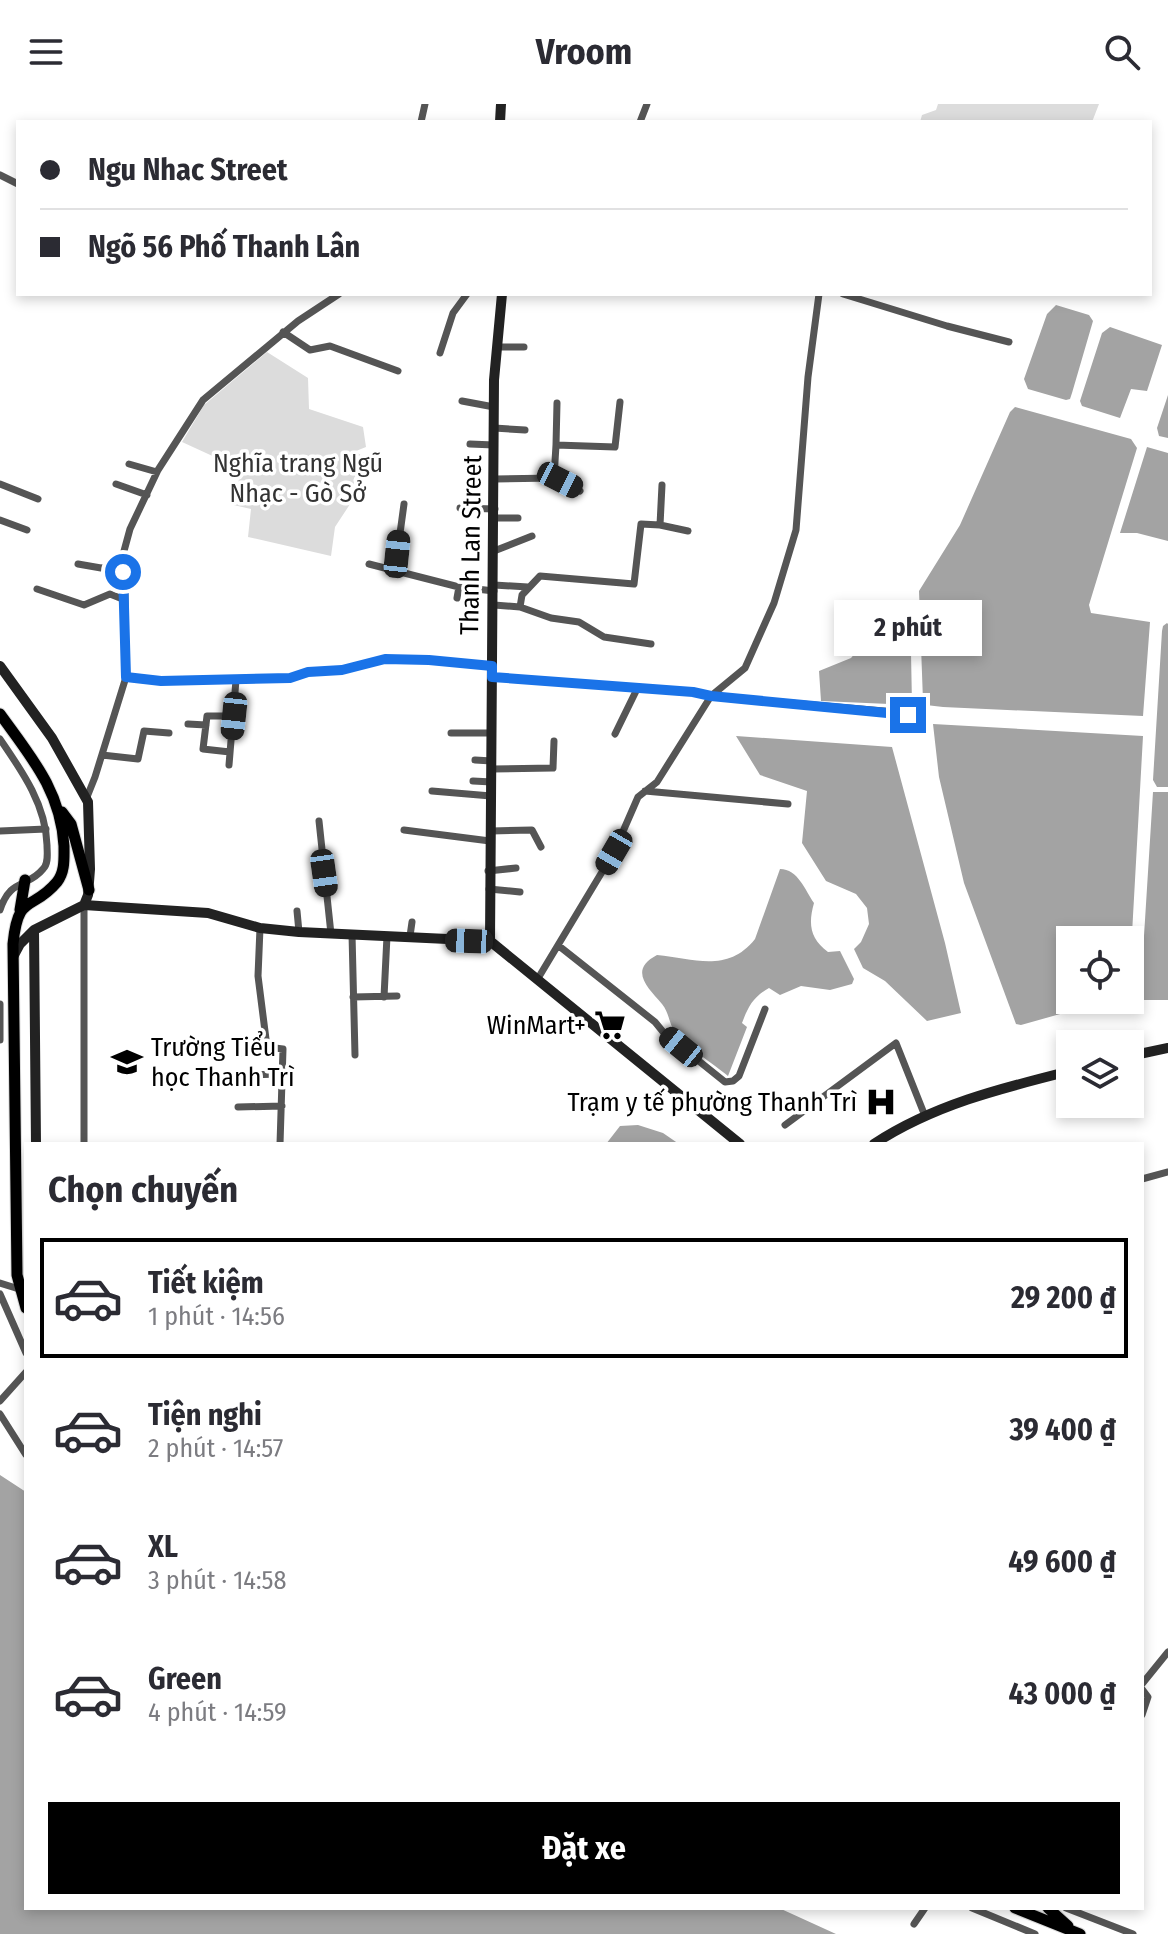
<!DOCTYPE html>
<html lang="vi">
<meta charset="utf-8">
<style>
:root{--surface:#fff;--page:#f7f7f7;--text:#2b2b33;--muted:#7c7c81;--line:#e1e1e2;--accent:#000}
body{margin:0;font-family:"Fira Sans Condensed",sans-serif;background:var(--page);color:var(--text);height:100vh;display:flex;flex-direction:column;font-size:30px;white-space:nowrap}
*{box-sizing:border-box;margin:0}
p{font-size:26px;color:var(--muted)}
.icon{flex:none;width:44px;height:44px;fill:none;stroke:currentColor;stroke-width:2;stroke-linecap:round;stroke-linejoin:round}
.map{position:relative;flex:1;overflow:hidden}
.panel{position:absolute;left:24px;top:1038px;width:1120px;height:768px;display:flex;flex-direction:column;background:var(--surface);border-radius:0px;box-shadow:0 4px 12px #0003}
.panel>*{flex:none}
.top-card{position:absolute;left:16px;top:16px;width:1136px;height:176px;border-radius:0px;box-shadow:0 4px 12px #0003;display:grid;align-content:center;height:176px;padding:0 24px;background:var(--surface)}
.fabs{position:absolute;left:1056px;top:822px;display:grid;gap:16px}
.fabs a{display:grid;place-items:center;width:88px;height:88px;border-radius:0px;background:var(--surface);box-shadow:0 4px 12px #0003;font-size:40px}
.end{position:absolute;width:36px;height:36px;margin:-18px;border:10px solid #1a73e8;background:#fff;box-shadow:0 0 0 4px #fff}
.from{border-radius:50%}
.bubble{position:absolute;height:56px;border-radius:0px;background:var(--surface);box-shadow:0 4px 12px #0003;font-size:26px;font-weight:700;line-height:56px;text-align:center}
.car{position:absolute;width:24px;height:48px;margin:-24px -12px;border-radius:10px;box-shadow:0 0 6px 2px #0007;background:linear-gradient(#222 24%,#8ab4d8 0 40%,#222 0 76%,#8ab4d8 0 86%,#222 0)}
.top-card b{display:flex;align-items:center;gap:28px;height:76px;font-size:30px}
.top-card b+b{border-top:2px solid var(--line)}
.top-card i{width:20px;height:20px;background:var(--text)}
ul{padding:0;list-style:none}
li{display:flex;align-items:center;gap:24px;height:120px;margin:0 16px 12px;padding:0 8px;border:4px solid transparent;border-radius:0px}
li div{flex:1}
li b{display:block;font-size:30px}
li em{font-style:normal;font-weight:700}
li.selected{border-color:var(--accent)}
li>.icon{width:72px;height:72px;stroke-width:1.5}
h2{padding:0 24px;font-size:36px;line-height:96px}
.primary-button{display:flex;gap:16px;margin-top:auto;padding:16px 24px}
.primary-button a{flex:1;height:92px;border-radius:0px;background:var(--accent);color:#fff;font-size:32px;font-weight:700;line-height:92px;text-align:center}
header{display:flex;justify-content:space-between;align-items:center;height:104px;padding:0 24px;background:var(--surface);font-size:36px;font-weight:700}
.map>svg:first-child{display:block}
.green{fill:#dcdcdc}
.water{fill:#a3a3a3}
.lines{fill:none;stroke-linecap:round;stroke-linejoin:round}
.primary-casing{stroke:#dbdbdb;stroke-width:13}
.street{stroke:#555;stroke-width:7}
.secondary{stroke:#222;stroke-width:10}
.primary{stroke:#000;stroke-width:11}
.route{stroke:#1a73e8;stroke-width:10}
.labels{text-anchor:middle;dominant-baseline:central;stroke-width:7;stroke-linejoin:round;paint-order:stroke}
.park-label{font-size:26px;fill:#333;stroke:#fff}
.street-label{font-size:26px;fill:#000;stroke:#fff}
.poi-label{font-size:26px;fill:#000;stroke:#fff;text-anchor:end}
</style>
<header><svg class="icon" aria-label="menu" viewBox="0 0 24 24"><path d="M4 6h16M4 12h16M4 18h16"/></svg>Vroom<svg class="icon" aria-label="search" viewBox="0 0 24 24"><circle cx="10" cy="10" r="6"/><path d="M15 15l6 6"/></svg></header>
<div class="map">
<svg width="1168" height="1830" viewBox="0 0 1168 1830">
<rect width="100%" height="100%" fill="#fff"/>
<!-- green -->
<path class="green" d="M938 0H1099L1092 18H920L922 11 936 6Z
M267 248 308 274 309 305 363 323 366 343 356 347 367 357 354 374V394L335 423 331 452 248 433 251 405 229 400 243 366 182 338 204 301Z"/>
<!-- water -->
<path class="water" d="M1056 201 1089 211 1093 217 1072 289 1070 295 1066 296 1028 285 1024 275 1047 210Z
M1110 223 1162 241 1147 287 1131 285 1120 314 1082 302 1080 297 1102 229Z
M1168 291V334L1159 332 1157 324Z
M1015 303 1131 335 1137 344 1089 501 1091 509 1150 518 1143 612 943 603 926 601 923 597 919 487 960 421 1010 308Z
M1147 343 1168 349V437L1137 429H1120Z
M900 496H910L912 601 821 597 819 567 851 554Z
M1167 519 1168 520V683H1157L1153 676 1162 527 1163 522Z
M933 620 1143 632 1130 866V836H1070V896H1110L1021 921 1016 920 964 779 939 673Z
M736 632 892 643 945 839 961 909 927 917 885 877 863 864 854 845 861 838 869 820 867 804 856 790 826 777 802 739 807 687 760 671Z
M1153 688H1168V896H1140Z
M780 765C798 765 805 786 814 799 808 820 810 835 828 848L840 847 854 875 852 880 830 886 801 882 780 891 769 884C753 893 748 903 742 919L747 923 728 972C715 961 684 941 675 928 669 920 669 908 662 900 648 884 628 866 657 851 695 855 728 869 755 835Z
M638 1021 663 1029 679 1040H606L620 1022Z
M0 1371 26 1388V1804H779L836 1830H0Z"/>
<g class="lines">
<defs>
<path id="primary" d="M0 610C31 653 61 687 64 742 64 755 65 768 57 778 32 808 18 788 13 840L17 1171 26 1204
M62 708 71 720 89 786
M20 806 25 776
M1015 1804 1080 1830
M1048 1804 1068 1822"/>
</defs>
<!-- primary casing -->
<use href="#primary" class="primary-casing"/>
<!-- street -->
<path class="street" d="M421 18 425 0
M640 18 647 0
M0 71 18 80
M843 190 947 222 1009 238
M283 228 310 246 330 242 398 267
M497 243H524
M440 249 453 209 467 190
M462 297 494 303
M494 324 525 326
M470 340 494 341
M556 341 557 299
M129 360 157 368
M554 374 556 341 615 343 620 298
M495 375 554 374 580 387
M0 380 38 395
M116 380 147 391
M460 404 495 405
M495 414H518
M0 416 27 426
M660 421 688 427
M494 447 532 432
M78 460 101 464 122 461
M369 460 459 483
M395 466 404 400
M494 481 528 483
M37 485 84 501 110 490 125 496
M457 494 459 483 494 487
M494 501 520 503 551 514 579 518 604 533 651 540
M520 503 522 491 540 472 634 480 641 420 660 421 662 381
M126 573 161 577 290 574 308 568 342 566 385 555 429 556 492 562
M492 573 693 588 711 592 919 610
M188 620 206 621
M451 629H491
M615 630 638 583
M0 635C22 667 46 701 47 741 47 749 49 759 43 765 28 784 10 774 0 806
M230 648 203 645 207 612H234
M102 651 138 655 144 627 169 629
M475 656 492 657
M229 661 236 576
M492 665 553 664 554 637
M473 677 492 678
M432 687 491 692
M645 687 788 700
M87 693 95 673 126 573 125 491 121 458 130 425 158 366 203 296 298 217 339 190
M319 717 331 830
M404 726 490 737
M0 727 46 725
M491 727 532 726 541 743
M488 767 516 764
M489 785 520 788
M84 801V1040
M297 807 299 828
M352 830 355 951
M410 832 412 818
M559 842 655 918 664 929 725 978 733 977 739 972 765 905
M537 876 614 748 638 693 657 678 711 592 745 564 774 499 796 426 808 273 819 190
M353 893 397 892
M384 893 387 832
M0 900V936
M267 943 283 945 280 1040
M241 949H264L267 943 258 872 260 824
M238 971 282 970
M238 1003 282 1002
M785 1021 896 939 925 1012
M1142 1075 1168 1068
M0 1179 19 1185
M0 1190 26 1249
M0 1297 26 1268
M0 1310 26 1351
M1142 1580 1168 1548
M1142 1585 1148 1593 1142 1611
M972 1804 1035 1830
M1066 1804 1133 1830
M914 1820 925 1804"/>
<!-- secondary -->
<path class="secondary" d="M500 18 501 0
M0 562 52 634 88 698 90 765 88 791 84 801
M34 826 36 1040
M490 837 494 276 502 190
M13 853 20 840 34 826 84 801 208 809 260 824 299 828 490 837 740 1040
M1130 952 1168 944
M874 1040C933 1001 1002 984 1070 967"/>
<!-- primary -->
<use href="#primary" class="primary"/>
</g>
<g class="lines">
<!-- route -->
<path class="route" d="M123 468 126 573 161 577 290 574 308 568 342 566 385 555 429 556 492 562V573L693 588 711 592 908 611"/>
</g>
<!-- icons -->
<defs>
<symbol id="supermarket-bare" viewBox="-9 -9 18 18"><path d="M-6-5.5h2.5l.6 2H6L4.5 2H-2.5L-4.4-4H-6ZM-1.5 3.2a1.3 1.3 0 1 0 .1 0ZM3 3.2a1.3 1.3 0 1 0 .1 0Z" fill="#000" stroke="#fff" stroke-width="2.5" paint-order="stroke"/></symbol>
<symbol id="school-bare" viewBox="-9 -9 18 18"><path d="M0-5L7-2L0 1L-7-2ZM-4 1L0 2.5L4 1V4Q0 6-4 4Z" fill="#000" stroke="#fff" stroke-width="2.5" paint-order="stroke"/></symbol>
<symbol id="hospital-bare" viewBox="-9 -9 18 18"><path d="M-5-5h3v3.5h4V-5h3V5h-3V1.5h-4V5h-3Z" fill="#000" stroke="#fff" stroke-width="2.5" paint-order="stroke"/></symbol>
</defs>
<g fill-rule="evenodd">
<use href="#supermarket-bare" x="588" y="899" width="44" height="44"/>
<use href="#school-bare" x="105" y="936" width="44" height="44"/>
<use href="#hospital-bare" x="859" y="976" width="44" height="44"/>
</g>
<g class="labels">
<!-- park labels -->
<g class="park-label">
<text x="298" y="359">Nghĩa trang Ngũ<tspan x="298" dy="30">Nhạc - Gò Sở</tspan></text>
</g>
<!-- street labels -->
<g class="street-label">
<text transform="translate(471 441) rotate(-89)">Thanh Lan Street</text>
</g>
<!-- poi labels -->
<g class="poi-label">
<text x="586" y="921">WinMart+</text>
<text x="151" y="943" text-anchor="start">Trường Tiểu<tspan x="151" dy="30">học Thanh Trì</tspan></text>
<text x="857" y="998">Trạm y tế phường Thanh Trì</text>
</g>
</g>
</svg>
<div class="fabs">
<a><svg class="icon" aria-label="locate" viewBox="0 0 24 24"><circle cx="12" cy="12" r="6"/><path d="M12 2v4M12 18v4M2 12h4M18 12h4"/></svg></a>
<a><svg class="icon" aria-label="layers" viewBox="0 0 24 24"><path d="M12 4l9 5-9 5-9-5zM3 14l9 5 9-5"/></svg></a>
</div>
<i class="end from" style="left:123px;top:468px"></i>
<i class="end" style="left:908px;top:611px"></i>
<div class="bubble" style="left:834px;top:496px;width:148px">2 phút</div>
<i class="car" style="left:560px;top:376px;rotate:117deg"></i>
<i class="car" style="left:397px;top:450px;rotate:6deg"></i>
<i class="car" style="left:234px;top:612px;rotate:186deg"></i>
<i class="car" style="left:614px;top:748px;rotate:210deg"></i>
<i class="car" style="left:324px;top:769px;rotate:172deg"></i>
<i class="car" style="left:469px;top:837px;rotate:272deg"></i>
<i class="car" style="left:681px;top:943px;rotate:309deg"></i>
<div class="top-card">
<b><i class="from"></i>Ngu Nhac Street</b>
<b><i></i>Ngõ 56 Phố Thanh Lân</b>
</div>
<section class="panel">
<h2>Chọn chuyến</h2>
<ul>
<li class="selected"><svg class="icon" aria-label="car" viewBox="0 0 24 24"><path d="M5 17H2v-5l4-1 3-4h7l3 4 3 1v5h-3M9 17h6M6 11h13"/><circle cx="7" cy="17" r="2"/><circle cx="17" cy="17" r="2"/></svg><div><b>Tiết kiệm</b><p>1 phút · 14:56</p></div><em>29 200 ₫</em></li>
<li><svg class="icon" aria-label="car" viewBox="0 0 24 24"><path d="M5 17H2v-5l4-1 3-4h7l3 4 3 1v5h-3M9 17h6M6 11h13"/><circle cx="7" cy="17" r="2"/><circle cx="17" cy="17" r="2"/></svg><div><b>Tiện nghi</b><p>2 phút · 14:57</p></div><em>39 400 ₫</em></li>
<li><svg class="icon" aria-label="car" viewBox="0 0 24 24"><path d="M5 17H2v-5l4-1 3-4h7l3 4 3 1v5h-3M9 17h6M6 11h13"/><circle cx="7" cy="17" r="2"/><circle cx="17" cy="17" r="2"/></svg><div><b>XL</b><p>3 phút · 14:58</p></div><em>49 600 ₫</em></li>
<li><svg class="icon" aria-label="car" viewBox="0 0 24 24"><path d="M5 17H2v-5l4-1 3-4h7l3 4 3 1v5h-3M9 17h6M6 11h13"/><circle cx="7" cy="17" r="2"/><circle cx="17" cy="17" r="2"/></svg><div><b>Green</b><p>4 phút · 14:59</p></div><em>43 000 ₫</em></li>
</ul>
<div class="primary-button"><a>Đặt xe</a></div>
</section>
</div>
